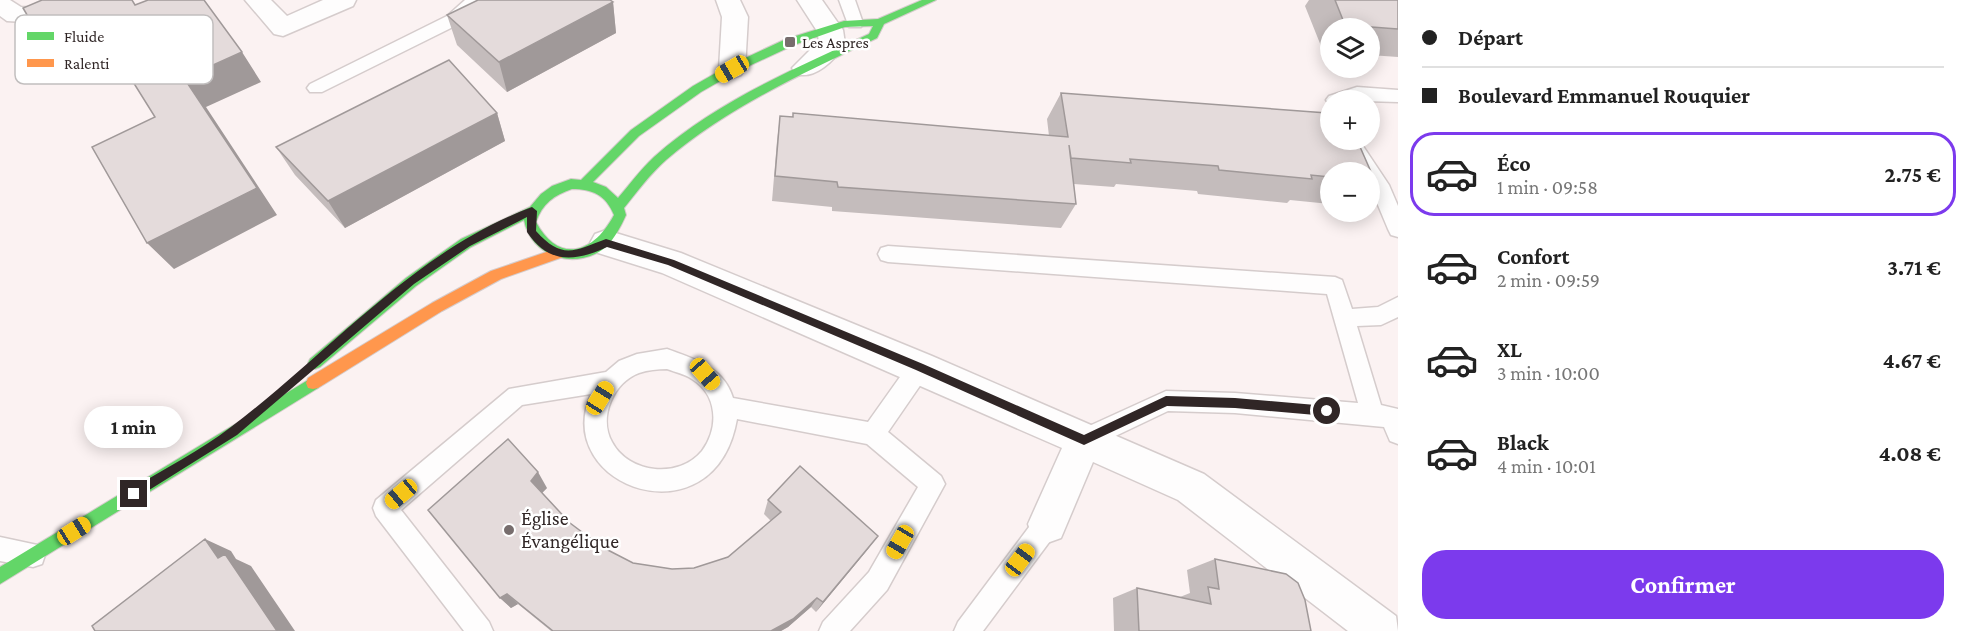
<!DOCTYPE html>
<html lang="fr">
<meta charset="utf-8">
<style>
:root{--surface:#fff;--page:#f2f2f2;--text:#222;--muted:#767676;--line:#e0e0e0;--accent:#7c3aed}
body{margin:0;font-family:"Crimson Pro",serif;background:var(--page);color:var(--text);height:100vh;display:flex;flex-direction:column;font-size:22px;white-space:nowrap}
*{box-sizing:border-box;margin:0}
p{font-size:20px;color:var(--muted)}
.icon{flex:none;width:33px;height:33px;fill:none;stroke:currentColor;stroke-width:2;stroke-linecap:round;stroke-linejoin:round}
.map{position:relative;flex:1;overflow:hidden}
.sheet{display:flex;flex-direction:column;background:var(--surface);width:570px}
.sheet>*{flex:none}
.hud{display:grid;align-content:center;height:132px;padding:0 24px;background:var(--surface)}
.buttons{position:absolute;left:1320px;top:18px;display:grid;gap:12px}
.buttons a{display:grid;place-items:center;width:60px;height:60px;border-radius:50%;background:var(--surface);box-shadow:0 3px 15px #0003;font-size:30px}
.end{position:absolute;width:27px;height:27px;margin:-14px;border:8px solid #302626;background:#fff;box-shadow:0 0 0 3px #fff}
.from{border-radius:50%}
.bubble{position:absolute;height:42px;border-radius:21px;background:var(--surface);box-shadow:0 3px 15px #0003;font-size:20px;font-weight:700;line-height:42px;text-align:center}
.car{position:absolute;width:18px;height:36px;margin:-18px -9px;border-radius:8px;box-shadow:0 0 4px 2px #0007;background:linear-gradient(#f5c518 24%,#345 0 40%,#f5c518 0 76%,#345 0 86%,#f5c518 0)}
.hud b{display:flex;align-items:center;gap:21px;height:57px;font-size:22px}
.hud b+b{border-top:2px solid var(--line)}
.hud i{width:15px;height:15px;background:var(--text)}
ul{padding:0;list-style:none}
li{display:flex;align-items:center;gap:18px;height:84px;margin:0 12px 9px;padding:0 12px;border:3px solid transparent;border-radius:24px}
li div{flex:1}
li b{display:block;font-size:22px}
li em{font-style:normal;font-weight:700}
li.current{border-color:var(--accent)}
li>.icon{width:54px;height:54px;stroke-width:1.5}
.primary-button{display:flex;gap:12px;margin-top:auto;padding:12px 24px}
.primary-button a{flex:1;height:69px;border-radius:24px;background:var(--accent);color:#fff;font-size:24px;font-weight:700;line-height:69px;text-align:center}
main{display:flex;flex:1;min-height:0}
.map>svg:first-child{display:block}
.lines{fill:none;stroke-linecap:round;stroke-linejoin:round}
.lane-casing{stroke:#d5cccc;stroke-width:3}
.street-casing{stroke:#d5cccc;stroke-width:3}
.fast-casing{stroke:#d5cccc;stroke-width:2}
.slow-casing{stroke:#d5cccc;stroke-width:2}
.lane{fill:#fefdfd;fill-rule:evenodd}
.street{fill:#fefdfd;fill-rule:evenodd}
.fast{fill:#63d668;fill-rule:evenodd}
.slow{fill:#ff974d;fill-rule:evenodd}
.wall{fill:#c4bcbc}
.shaded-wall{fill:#a09999}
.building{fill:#e4dbdb;stroke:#a09999;stroke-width:1.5}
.route{fill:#302626}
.poi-dot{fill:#776d6d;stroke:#fff;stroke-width:2}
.labels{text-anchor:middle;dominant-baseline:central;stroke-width:5;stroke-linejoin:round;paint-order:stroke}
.far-poi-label{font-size:16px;fill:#302626;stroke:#fff;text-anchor:start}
.poi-label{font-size:20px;fill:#302626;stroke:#fff;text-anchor:start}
.key{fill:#fff;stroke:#c1bebe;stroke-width:1.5}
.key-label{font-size:16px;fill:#302626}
</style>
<main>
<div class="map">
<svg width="1398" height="631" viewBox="0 0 1398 631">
<rect width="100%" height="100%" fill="#fbf2f2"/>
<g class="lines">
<defs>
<path id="lane" d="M465 0H483L459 24 322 92H310L307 88 310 84 447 16Z
M839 0H855L863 23 861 27H849Z
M1357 87 1398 90V102L1330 100V105L1326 100 1329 96Z
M1341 140H1359L1389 185 1398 206V237L1391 235 1388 229 1370 186V172H1361Z
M888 246 1335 277 1342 280 1352 309 1378 307 1398 297V317L1381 325 1357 326 1381 405 1398 409V444L1390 441 1384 427 1235 413 1168 411 1084 451 1076 448 1072 440 1076 432 1166 391 1235 393 1358 403 1327 294 888 262 881 260 878 254 881 248Z
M667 349C694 359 724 367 733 398L868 422 912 360 920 357 928 360 931 367 928 374 888 432 941 476 945 484 887 590 850 631H819L823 622 869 572 918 487 867 444 737 419C715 545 550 487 591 394L522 405 401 510 489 622 493 631H464L376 516 373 508 376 500 509 389 606 372 619 361 637 354ZM667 369C675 372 685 374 692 379 718 395 719 428 702 451 679 479 629 474 612 442 598 417 614 382 639 373 648 370 658 369 667 369Z
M1047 512 1056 515 1059 524 1056 533 983 631H954L958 622 1038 515Z
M0 537 42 546 45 555 42 564 33 567 0 561Z"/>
<path id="street" d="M0 0H10L21 7 57 8 80 0H118L115 6 58 24 7 21 0 16Z
M245 0H271L287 16 323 0H356L353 6 283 36 274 34Z
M716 0H740L748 17 745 69 741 75 732 78 723 75 719 69 722 17Z
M797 0H822L843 30 845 44C835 60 815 80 796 74L792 68 819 41 817 31Z
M606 230 681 253 932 356 1204 474 1396 616 1398 631H1348L1178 500 1093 462 1061 538 1047 543 1033 538 1028 524 1062 448 662 273 595 252 590 243 595 234Z"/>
<path id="fast" d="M922 0H936L884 24 877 38C804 73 728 107 666 160 650 174 637 192 624 208L626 215C621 226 615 238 606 247 577 271 531 258 524 220L471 247 416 286 320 367 315 369 310 367 308 363 310 359 406 278 461 239 530 207 541 194 552 186 571 179 581 180 631 130 693 86 728 66 786 39 844 21 878 19ZM873 26 869 34C796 68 715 102 654 157 641 169 630 184 618 198L606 187 593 182 639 136 701 92 736 72 794 45 845 27ZM572 189C592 189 606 195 614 215 594 253 559 265 536 222 542 204 554 195 572 189Z
M313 377 318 378 320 383 318 388 0 584V567Z"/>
<path id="slow" d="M558 248 564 253 563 257 501 279 442 311 318 388 313 389 308 388 306 383 308 378 432 303 491 271Z"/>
</defs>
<!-- lane casing -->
<use href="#lane" class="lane-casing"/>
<!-- street casing -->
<use href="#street" class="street-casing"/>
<!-- fast casing -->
<use href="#fast" class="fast-casing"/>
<!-- slow casing -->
<use href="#slow" class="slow-casing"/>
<!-- lane -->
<use href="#lane" class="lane"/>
<!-- street -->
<use href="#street" class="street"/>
<!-- fast -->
<use href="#fast" class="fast"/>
<!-- slow -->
<use href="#slow" class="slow"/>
</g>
<!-- wall -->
<path class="wall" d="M1309 0H1398V57L1370 55V28H1330V52L1323 51 1305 6Z
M613 2 616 33 507 92 457 45 447 15Z
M1061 93 1327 113 1328 116H1330V140H1357L1375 181 1370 186V172H1330V204L1290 200 1287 203 1198 194 1197 191 1116 184 1114 187 1074 184 1076 204 1061 228 832 211V207L772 201 777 141 780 116 793 117V113L1049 136 1047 119Z
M497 113 505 141 345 228 295 175 276 147Z
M547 488 542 493 570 523 602 547 633 563 672 569 694 568 728 557 771 521 764 514 768 500 868 549 816 612 811 607 788 627 781 631H551L518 604 511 608 500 598 428 510Z
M1215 559 1311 631H1114L1113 598 1137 588 1181 598 1180 597 1190 593 1187 570Z"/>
<!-- shaded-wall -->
<path class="shaded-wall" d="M613 2 616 33 507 92 499 62Z
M95 21 119 51 70 72 43 42Z
M242 52 261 82 206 107 277 215 174 269 147 243 184 78Z
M497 113 505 141 345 228 328 201Z
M538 472 547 488 539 496 531 481Z
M878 536 868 549 816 612 823 602Z
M205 539 231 551 236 559 251 566 295 631H277L218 558Z
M507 594 518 604 511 608 500 598Z
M817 598 811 607 788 627 781 631H771Z"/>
<!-- building -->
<path class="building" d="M42 0H132L135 5 148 0H204L242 52 184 78 257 188 147 243 92 147 155 117 95 21 43 42 23 8Z
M478 0H610L613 2 499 62 447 15Z
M1335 0H1398V29L1345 25Z
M449 60 497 113 328 201 276 147Z
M1061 93 1327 113 1328 116H1330V140H1357L1375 181H1370V172H1330V177L1311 175 1312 179 1219 170 1218 166 1130 159 1131 163 1071 158 1069 145 1076 204 838 187 837 182 775 176 780 116 793 117V113L1068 137Z
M508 439 538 472 531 481 570 523 602 547 633 563 672 569 694 568 728 557 781 512 768 500 800 466 878 536 823 602 817 598 793 619 771 631H553L507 594 500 598 428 510Z
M205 539 218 558 225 554 277 631H95L92 626Z
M1215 559 1286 574 1298 583 1305 600 1311 631H1139L1137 588 1211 604 1208 587 1219 589Z"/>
<!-- route -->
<path class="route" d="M532 207 537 211 536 231C562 260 574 251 606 239L674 260 923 364 1084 435 1166 396 1235 398 1327 406 1332 411 1327 416 1235 408 1167 406 1084 445 916 370 668 265 607 247C575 262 548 264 527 232V217L470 246 414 284 237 435 138 497H130V490C163 469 200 451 231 427 329 353 414 251 532 207Z"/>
<!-- markers -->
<g class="poi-dot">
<rect x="784" y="36" width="12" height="12" rx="3"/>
<circle cx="509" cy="530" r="6"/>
</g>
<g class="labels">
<!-- far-poi labels -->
<g class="far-poi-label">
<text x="802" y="42">Les Aspres</text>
</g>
<!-- poi labels -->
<g class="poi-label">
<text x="521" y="518">Église<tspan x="521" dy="23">Évangélique</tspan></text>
</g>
</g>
<!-- legend -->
<rect x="15" y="15" width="198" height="69" rx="9" class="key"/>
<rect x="27" y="32" width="27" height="8" fill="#63d668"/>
<rect x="27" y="59" width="27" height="8" fill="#ff974d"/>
<g class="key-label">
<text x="64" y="42">Fluide</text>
<text x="64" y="69">Ralenti</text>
</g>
</svg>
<div class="buttons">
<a><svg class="icon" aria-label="layers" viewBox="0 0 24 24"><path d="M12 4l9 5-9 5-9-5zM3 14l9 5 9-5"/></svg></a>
<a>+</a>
<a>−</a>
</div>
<i class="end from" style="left:1327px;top:411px"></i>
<i class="end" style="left:134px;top:494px"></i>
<div class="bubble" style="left:84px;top:406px;width:99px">1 min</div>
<i class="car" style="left:732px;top:69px;rotate:240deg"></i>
<i class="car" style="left:705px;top:374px;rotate:139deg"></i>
<i class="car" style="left:600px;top:398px;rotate:32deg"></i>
<i class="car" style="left:401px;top:494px;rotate:230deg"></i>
<i class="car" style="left:74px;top:531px;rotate:58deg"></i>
<i class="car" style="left:900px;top:542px;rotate:210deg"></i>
<i class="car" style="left:1020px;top:560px;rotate:37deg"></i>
</div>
<section class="sheet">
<div class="hud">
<b><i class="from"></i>Départ</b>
<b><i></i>Boulevard Emmanuel Rouquier</b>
</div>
<ul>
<li class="current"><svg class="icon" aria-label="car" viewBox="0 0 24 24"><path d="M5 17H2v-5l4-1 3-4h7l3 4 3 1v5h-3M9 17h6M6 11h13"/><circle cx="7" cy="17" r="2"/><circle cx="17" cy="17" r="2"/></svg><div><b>Éco</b><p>1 min · 09:58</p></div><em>2.75 €</em></li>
<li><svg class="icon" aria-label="car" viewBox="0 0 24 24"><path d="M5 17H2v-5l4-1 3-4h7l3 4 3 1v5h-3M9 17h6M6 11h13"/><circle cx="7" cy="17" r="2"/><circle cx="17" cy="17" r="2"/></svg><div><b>Confort</b><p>2 min · 09:59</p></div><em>3.71 €</em></li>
<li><svg class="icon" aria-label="car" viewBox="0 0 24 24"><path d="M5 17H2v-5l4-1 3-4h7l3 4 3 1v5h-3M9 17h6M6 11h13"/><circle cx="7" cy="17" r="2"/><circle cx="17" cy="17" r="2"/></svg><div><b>XL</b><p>3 min · 10:00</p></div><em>4.67 €</em></li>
<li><svg class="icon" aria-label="car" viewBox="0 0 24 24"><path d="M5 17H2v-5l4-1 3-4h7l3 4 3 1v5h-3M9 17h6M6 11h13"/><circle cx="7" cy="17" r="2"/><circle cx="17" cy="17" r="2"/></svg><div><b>Black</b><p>4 min · 10:01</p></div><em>4.08 €</em></li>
</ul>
<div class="primary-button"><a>Confirmer</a></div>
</section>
</main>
